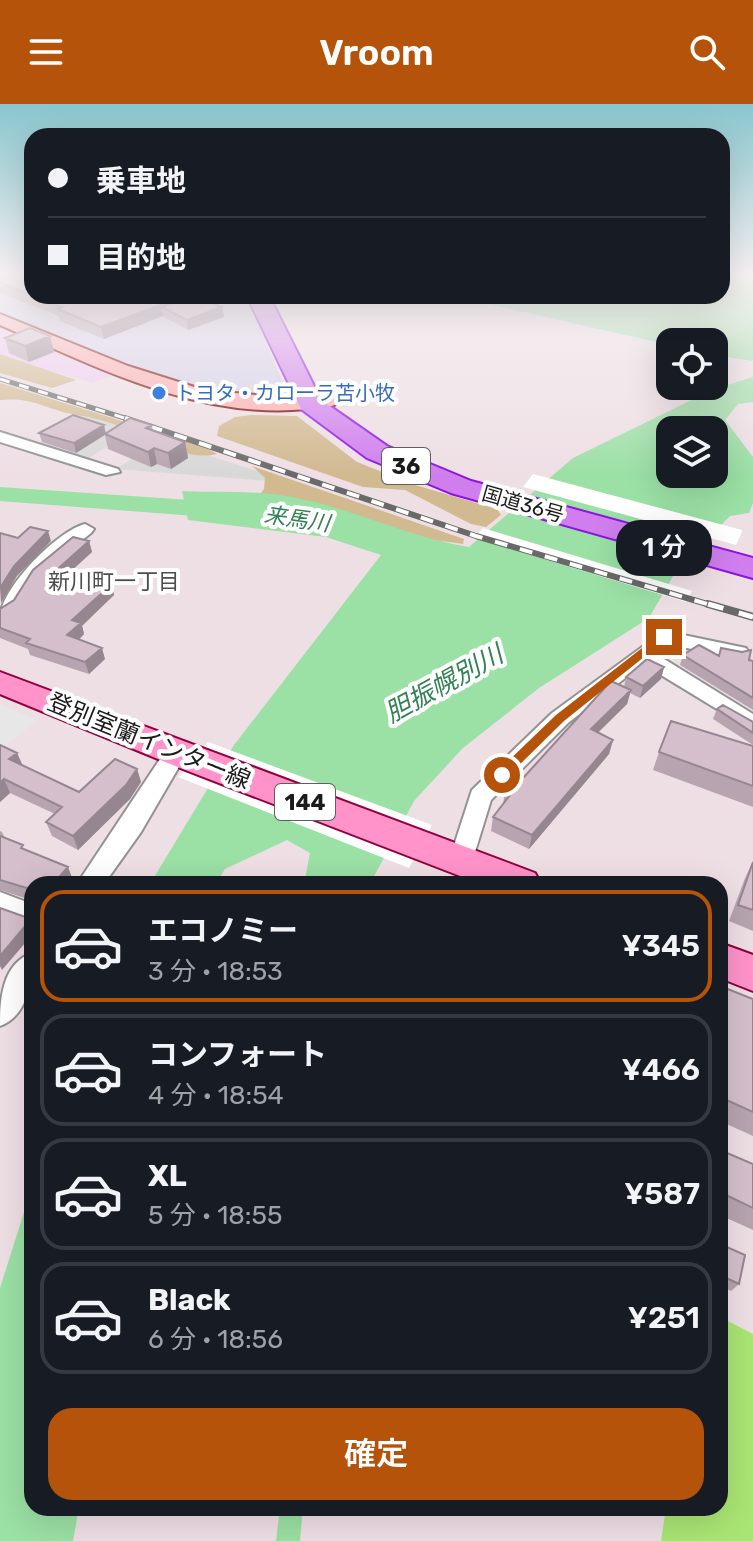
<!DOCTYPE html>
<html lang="ja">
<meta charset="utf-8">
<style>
:root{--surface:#171b24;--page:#242831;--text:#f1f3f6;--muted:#9ea1a6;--line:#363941;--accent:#b45309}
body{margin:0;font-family:Rubik,"Noto Sans JP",sans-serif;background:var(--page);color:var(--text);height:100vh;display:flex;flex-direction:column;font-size:30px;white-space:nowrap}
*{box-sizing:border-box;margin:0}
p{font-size:26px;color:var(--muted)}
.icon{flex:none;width:44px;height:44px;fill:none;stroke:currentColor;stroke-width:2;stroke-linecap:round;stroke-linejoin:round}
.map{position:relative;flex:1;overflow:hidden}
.details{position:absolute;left:24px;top:772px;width:704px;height:640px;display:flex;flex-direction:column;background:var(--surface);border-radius:24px;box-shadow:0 8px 32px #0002}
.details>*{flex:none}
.banner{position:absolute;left:24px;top:24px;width:706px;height:176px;border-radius:24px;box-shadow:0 8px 32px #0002;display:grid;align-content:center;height:176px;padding:0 24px;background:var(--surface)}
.fabs{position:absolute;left:656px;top:224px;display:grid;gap:16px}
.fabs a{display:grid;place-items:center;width:72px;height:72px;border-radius:16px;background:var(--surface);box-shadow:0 8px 32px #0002;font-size:40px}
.end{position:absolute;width:36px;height:36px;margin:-18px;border:10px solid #b45309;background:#fff;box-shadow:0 0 0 4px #fff}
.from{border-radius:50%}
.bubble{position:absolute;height:56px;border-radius:24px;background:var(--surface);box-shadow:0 8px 32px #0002;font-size:26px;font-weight:600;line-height:56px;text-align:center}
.banner b{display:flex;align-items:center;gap:28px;height:76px;font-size:30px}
.banner b+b{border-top:2px solid var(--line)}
.banner i{width:20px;height:20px;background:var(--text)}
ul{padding:14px 0 0;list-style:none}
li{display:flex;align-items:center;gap:24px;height:112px;margin:0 16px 12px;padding:0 8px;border:4px solid var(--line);border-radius:24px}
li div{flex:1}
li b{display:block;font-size:30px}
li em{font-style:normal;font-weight:600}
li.selected{border-color:var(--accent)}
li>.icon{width:72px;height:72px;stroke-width:1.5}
.button{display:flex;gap:16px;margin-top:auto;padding:16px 24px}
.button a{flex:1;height:92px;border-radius:24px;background:var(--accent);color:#fff;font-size:32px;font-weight:600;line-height:92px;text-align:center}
header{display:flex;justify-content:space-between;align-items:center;height:104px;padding:0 24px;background:var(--accent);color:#fff;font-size:36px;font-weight:600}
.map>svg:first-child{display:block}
.residential{fill:#d9d8d9}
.commercial{fill:#f0ccf1}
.industrial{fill:#d3d0e8}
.forest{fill:#d1b990}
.pitch{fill:#a9e574}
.parking{fill:#e7e7e7}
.water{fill:#9be0a5;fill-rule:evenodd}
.pier{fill:#fff}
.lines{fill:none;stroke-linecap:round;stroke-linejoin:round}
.river{fill:#9be0a5;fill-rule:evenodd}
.street-casing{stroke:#929292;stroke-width:4}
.secondary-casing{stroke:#740400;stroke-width:4}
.primary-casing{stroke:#92003c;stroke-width:4}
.highway-casing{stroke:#8d13e4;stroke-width:4}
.street{fill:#fff;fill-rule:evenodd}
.secondary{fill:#ffacae;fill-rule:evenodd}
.primary{fill:#ff93ca;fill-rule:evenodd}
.highway{fill:#d07eee;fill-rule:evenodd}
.rail-far2-casing{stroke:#696969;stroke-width:5}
.rail-far1-casing{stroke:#696969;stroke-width:6}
.rail-casing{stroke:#696969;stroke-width:8}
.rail-far2{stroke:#fff;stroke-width:3;stroke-dasharray:10;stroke-linecap:butt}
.rail-far1{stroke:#fff;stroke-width:4;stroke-dasharray:13;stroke-linecap:butt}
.rail{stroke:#fff;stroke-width:5;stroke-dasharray:16;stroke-linecap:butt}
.wall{fill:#b7a4b0}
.shaded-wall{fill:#958690}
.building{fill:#d5bfcd;stroke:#958690;stroke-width:2}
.route{fill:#b45309}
.shop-dot{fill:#3f7fe0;stroke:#fff;stroke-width:3}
.labels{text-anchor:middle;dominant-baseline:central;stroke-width:8;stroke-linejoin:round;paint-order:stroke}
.far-shop-label{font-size:20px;fill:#366cbe;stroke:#fff;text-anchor:start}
.far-street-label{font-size:20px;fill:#1b1b1b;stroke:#fff}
.shield{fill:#fff;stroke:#5f5f5f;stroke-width:2}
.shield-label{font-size:22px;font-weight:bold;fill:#1b1b1b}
.far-water-label{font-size:22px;font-style:italic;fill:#328254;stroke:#fff}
.far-neighbourhood-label{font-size:22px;fill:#4e4e4e;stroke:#fff}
.street-label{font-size:24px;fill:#1b1b1b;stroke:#fff}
.water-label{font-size:26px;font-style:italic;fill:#328254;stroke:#fff}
</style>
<header><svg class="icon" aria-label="menu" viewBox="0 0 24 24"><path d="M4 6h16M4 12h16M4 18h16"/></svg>Vroom<svg class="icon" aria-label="search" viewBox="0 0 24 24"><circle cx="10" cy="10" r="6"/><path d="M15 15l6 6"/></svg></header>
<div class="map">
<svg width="753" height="1437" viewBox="0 0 753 1437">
<rect width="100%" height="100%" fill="#eedfe5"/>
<!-- residential -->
<path class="residential" d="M80 313 94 314 134 326 84 357 36 341Z
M162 336 269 371 268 377 116 365Z"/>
<!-- commercial -->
<path class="commercial" d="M0 223 114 271 93 279 0 253Z"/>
<!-- industrial -->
<path class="industrial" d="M0 170 32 192H246L287 288 273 294 181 282 0 208Z"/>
<!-- forest -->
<path class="forest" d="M0 250 76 276 52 284 0 269Z
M0 279 203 342 217 350C182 359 142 328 110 319 96 314 81 312 67 309 40 302 30 293 0 296Z
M251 311 297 312 357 358 415 381 497 405 501 411 486 423 471 420 405 386 363 383 217 332 219 322 235 313Z
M252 362 464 435 463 440 405 432 342 406 316 408 258 393 264 385 265 374Z"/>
<!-- pitch -->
<path class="pitch" d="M720 1213 753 1230V1437H661L666 1404H720Z"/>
<!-- parking -->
<path class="parking" d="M0 600 37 616 0 647Z"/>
<!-- water -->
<path class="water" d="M722 170H753V257L714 251V238L670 241 452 192H722Z
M753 273V298L738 300 725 316 753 353V399L749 409 730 412 676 467 649 514 539 584 463 644 414 697 370 780H304L310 749 287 736 225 765 216 780H150L234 641 381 451 326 433 188 416 182 387C216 389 252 386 286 392 349 402 406 433 469 443L573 354 714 285ZM670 326H714V370H670Z
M32 1083V1404H79L73 1437H0V1184Z
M280 1404H303L300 1437H276Z"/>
<!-- pier -->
<path class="pier" d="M533 370 742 426V428L736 441 523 383Z
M483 424 692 487 686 498 474 434Z
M208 638 432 721 409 764 178 673Z"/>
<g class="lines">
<!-- river -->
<path class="river" d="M0 383 234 399 247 407 234 415 0 397Z"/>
<defs>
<path id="street" d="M0 328 118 365 120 368 106 371 0 338Z
M85 420 94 425 91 429 34 475 17 505 0 514C0 485 57 427 85 420Z
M664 527 746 544 749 549 739 555 668 540 656 550 753 610V627L643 560 568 619 491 696 470 764 461 767 452 764 449 757 472 686 552 609Z
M176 641 187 649 141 728 104 780H77L168 643Z
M0 788 32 800V823L0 809Z
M32 849C32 876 29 911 0 922 0 895 2 860 32 849Z"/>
<path id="secondary" d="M0 210 128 262 204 286 287 294 331 290 341 296C334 305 318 303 307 305 198 316 97 263 0 221Z"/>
<path id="primary" d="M0 568 535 769 541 780H481L175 662 0 590Z
M720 839 753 851V887L720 874Z"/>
<path id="highway" d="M247 192H269L321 296 387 342 471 377 753 454V474L451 389 367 354 301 305Z"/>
</defs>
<!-- street casing -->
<use href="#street" class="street-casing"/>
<!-- secondary casing -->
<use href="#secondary" class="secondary-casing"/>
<!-- primary casing -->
<use href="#primary" class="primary-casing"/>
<!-- highway casing -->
<use href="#highway" class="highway-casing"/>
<!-- street -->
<use href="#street" class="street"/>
<!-- secondary -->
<use href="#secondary" class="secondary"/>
<!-- primary -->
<use href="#primary" class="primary"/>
<!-- highway -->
<use href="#highway" class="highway"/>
<defs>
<path id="rail-far2" d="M0 275 131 316"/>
<path id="rail-far1" d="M125 314 476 432 714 502"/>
<path id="rail" d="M708 500 753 513"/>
</defs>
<!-- rail-far2 casing -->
<use href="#rail-far2" class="rail-far2-casing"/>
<!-- rail-far1 casing -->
<use href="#rail-far1" class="rail-far1-casing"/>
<!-- rail casing -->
<use href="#rail" class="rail-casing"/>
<!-- rail-far2 -->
<use href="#rail-far2" class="rail-far2"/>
<!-- rail-far1 -->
<use href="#rail-far1" class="rail-far1"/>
<!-- rail -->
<use href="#rail" class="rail"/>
</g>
<!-- wall -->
<path class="wall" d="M0 170H32V192H148L167 202 224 213 188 226 164 213 163 212 104 235 60 217 59 212 0 189Z
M50 232 54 248 29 258 9 249 5 234Z
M152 321 153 327 185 338 188 354 171 365 157 360 151 363 108 345 105 331 76 349 42 338 39 329H106Z
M89 437 92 448 64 473 86 481 112 480 114 491 82 521 84 530 79 536 105 555 89 570 30 551 28 545 0 534V505L14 496Z
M721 544 753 557V606L680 561 683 551 718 552Z
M664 563 661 575 640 594 630 589 627 600 598 629 613 636 609 650 529 745 491 727 493 713 503 700 505 688 524 673 624 583 626 573Z
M717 605 753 618V641L713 615Z
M0 641 17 649 22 661 79 688 137 665 141 678 130 695 78 746 52 732 46 718 55 710 10 689 0 698Z
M753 642V703L653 666 659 648Z
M0 727 2 728 5 734 73 776 70 780H32L28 795 0 786Z
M753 757V827L729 817 745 774Z
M720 882 753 895V1032L720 1017Z
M720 1046 753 1060V1126L720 1111Z
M720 1140 739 1180 731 1187 720 1182Z"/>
<!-- shaded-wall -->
<path class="shaded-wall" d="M166 199 167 206 162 203 163 212 104 235 101 223Z
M222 203 224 213 188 226 187 216Z
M50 232 54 248 29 258 25 242Z
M104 321 106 330 76 349 74 339Z
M185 338 188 354 171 365 168 349Z
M154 344 157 360 151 363 148 348Z
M48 427 51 437 17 472 1 499 0 484 14 462Z
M89 437 92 448 56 481 52 470Z
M112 480 114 491 82 522 84 530 71 543 67 531 72 516Z
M102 544 105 555 89 570 85 558Z
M664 563 661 575 640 594 643 582Z
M631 586 627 600 587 639 591 625Z
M613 636 609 650 529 745 532 731Z
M17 649 23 662 9 655Z
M137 665 141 678 130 695 78 746 73 732Z
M4 675 10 689 0 698V679Z
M68 763 73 776 70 780H53Z
M31 815 32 818V831L2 866 0 862V852Z"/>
<!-- building -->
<path class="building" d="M0 170H32V191L0 179Z
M34 192H148L166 199 101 223 57 205 62 203Z
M194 192 222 203 187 216 162 203Z
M30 224 50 232 25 242 5 234Z
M73 311 104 321 74 339 39 329Z
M130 314 152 321 146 324 185 338 168 349 154 344 148 348 105 330Z
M30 423 48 427 14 462 0 484V429L18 434Z
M73 433 89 437 52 470 86 481 93 474 112 480 72 516 81 519 67 531 102 544 85 558 26 539 30 535 0 524V505L14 496 33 466Z
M699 541 719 552 721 544 742 548 751 546 749 556 753 557V594L683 551Z
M647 555 664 563 643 582 626 573Z
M611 577 631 586 591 625 613 636 532 731 493 713 510 691 505 688 519 671 524 673Z
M723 601 753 618V629L717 605Z
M671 617 753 642V682L659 648Z
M0 641 17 649 9 655 79 688 115 655 137 665 126 681 73 732 46 718 62 703 4 675 0 679Z
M0 732 23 741 21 744 68 763 53 780H32V805L29 809 27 784 0 776Z
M753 758V806L738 801Z
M0 804 31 815 0 852Z
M720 882 753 895V1008L720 993Z
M720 1046 753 1060V1104L720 1088Z
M720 1140 745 1151 739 1180 720 1171Z"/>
<!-- sky -->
<linearGradient id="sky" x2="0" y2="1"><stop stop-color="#89c6cd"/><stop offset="0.46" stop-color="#f7f1f3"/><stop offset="1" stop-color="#f7f1f3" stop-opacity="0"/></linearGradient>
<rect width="753" height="371" fill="url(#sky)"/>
<!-- route -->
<path class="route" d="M660 530 669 533 564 617 506 674H497V668L556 611Z"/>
<!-- markers -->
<circle class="shop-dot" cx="159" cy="289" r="8"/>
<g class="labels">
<!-- far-shop labels -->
<g class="far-shop-label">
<text x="175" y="289">トヨタ・カローラ苫小牧</text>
</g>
<!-- far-street labels -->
<g class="far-street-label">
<text transform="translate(523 400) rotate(16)">国道36号</text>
</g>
<!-- shield labels -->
<g class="shield">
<rect x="382" y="344" width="48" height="36" rx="6"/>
<rect x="275" y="680" width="60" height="36" rx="6"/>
</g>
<g class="shield-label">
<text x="406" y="362">36</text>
<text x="305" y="698">144</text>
</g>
<!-- far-water labels -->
<g class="far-water-label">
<text transform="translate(297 415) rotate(8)">来馬川</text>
</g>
<!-- far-neighbourhood labels -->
<g class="far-neighbourhood-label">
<text x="114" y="477">新川町一丁目</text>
</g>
<!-- street labels -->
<g class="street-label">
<text transform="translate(149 637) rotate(22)">登別室蘭インター線</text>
</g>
<!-- water labels -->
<g class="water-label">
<text transform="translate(444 580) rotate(-29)">胆振幌別川</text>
</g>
</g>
</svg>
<div class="fabs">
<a><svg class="icon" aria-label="locate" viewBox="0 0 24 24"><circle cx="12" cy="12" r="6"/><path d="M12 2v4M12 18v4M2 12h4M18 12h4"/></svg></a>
<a><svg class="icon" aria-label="layers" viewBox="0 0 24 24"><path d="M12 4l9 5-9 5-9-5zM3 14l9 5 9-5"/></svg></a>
</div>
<i class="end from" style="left:502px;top:671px"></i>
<i class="end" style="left:664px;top:533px"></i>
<div class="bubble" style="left:616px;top:416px;width:96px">1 分</div>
<div class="banner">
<b><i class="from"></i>乗車地</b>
<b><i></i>目的地</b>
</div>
<section class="details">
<ul>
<li class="selected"><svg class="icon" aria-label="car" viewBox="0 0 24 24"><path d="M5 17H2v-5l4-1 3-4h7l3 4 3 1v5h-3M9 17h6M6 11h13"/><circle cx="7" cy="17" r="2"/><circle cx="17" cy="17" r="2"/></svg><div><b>エコノミー</b><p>3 分 · 18:53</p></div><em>¥345</em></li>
<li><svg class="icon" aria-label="car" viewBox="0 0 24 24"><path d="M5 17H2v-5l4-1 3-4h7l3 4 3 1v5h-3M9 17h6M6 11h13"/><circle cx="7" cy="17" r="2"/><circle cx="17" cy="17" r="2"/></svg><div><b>コンフォート</b><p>4 分 · 18:54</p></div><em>¥466</em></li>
<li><svg class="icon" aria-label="car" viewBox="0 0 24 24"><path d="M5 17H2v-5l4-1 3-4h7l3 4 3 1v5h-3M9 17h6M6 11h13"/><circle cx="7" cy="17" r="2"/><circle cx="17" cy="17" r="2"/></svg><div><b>XL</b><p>5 分 · 18:55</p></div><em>¥587</em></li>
<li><svg class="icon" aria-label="car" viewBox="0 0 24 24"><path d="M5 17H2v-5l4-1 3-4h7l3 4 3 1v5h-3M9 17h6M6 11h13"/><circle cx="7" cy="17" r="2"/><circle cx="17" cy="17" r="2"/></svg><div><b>Black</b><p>6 分 · 18:56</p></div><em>¥251</em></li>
</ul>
<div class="button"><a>確定</a></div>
</section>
</div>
